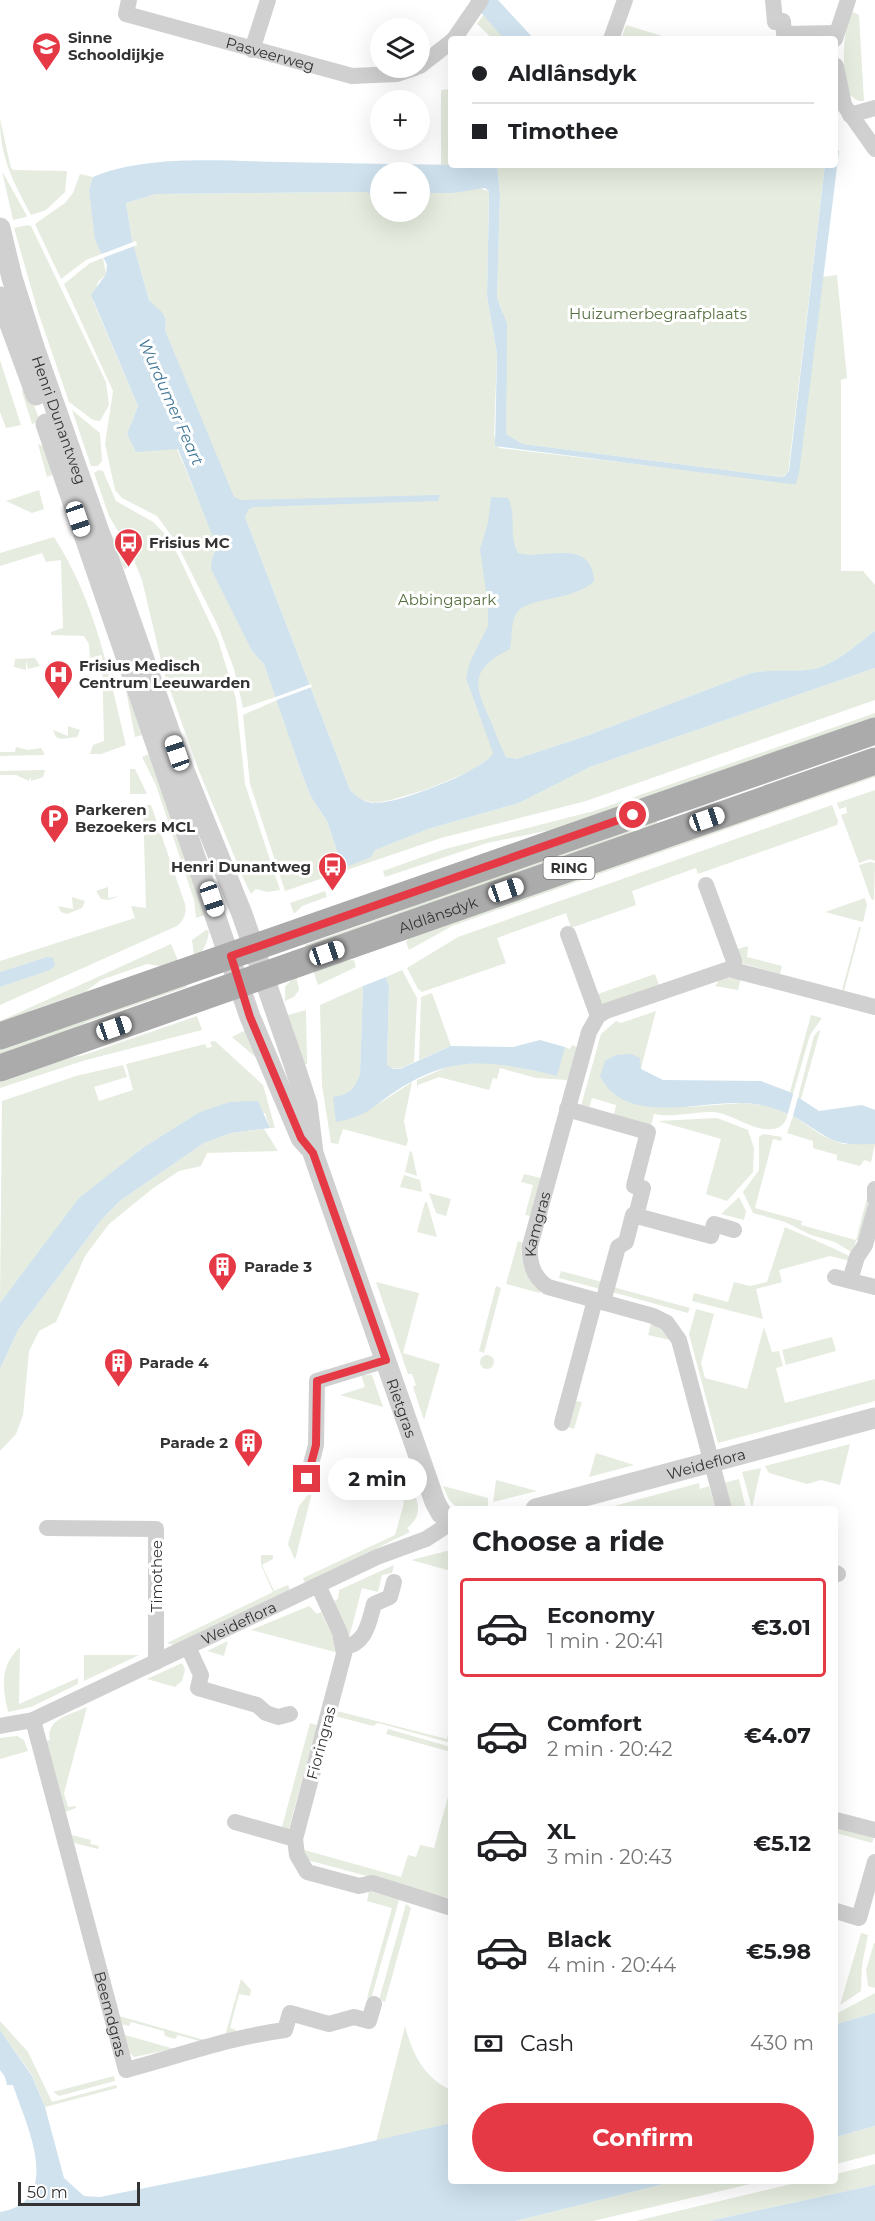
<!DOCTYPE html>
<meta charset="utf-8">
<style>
:root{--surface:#fff;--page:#f2f2f2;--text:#202124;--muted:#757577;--line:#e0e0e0;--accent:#e63946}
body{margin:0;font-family:Montserrat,sans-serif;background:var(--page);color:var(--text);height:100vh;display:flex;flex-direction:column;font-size:22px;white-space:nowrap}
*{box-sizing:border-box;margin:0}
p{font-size:20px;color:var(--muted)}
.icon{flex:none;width:33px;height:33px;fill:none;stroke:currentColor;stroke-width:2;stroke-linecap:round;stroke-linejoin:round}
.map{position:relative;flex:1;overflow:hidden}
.panel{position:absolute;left:448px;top:1506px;width:390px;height:678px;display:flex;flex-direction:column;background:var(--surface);border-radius:6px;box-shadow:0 6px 24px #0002}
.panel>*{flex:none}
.top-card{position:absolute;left:448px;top:36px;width:390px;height:132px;border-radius:6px;box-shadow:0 6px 24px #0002;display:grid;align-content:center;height:132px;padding:0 24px;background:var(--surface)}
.fabs{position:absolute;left:370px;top:18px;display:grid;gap:12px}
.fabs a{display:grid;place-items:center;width:60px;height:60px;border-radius:50%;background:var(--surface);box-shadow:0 6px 24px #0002;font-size:30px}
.scale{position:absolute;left:18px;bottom:15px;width:122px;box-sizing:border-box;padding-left:6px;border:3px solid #333;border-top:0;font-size:16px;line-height:21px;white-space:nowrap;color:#333;-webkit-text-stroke:4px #fff;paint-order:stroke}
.end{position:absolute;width:27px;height:27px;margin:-14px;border:8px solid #e63946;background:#fff;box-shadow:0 0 0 3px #fff}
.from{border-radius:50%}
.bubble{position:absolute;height:42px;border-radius:21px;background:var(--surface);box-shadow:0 6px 24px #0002;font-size:20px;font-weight:700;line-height:42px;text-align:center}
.car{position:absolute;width:18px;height:36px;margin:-18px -9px;border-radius:8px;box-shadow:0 0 4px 2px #0007;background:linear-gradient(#fff 24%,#345 0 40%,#fff 0 76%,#345 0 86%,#fff 0)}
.top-card b{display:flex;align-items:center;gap:21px;height:57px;font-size:22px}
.top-card b+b{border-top:2px solid var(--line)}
.top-card i{width:15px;height:15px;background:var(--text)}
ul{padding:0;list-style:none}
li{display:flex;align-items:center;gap:18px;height:99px;margin:0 12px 9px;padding:0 12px;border:3px solid transparent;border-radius:6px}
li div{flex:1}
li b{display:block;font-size:22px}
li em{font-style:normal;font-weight:700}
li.current{border-color:var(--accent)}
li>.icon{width:54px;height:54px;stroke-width:1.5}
h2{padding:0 24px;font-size:27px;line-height:72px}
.pay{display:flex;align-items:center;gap:15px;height:66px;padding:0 24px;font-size:22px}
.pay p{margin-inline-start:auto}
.button{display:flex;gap:12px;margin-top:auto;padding:12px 24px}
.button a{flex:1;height:69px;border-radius:36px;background:var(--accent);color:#fff;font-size:24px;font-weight:700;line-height:69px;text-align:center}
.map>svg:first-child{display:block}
.green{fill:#e6ecdf}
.water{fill:#cfe2ee}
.pier{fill:#fff}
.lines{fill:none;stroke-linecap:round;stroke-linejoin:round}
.minor{stroke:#d0d0d0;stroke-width:16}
.tertiary{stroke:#d0d0d0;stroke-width:21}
.primary{stroke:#ababab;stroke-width:27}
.route{stroke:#e63946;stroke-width:8}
.labels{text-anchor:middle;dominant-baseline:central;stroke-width:6;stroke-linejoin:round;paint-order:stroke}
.shield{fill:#fff;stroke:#707070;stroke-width:1.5}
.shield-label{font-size:14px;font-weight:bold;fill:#333}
.poi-label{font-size:15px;font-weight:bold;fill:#333;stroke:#fff;text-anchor:start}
.street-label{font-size:15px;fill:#333;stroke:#fff}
.park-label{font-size:15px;fill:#56703f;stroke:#fff}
.water-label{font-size:16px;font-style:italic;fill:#3f7597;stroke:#fff}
</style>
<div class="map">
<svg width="875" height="2221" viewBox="0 0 875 2221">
<rect width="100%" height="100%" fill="#fff"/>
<!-- green -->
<path class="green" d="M851 11 859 15 864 101H858L850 95C841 65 842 41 851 11Z
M484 14 504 39H493L477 24Z
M626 25 672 39H621Z
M451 89 453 165H441V90Z
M0 119 11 168 14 170 67 171 65 192 46 210 31 215C13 181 0 158 0 119Z
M497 165H825L788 474 780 477 523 444 506 434 503 313 497 298 500 193Z
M2 171 27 216 26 217 13 220Z
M80 174 93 177 89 190 102 254 86 260 61 279 35 224 65 203 73 193Z
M477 188 489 191 487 296 497 354 494 434 499 448 796 483 822 277 837 275 847 378 841 380V571H863L875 585V631C857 644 836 664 814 669 792 674 770 668 748 674L589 735 516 759 506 757 501 749 473 770 428 789 391 800 375 803 359 799 350 790 245 517 230 491 165 330 166 322 149 300 132 240 126 203 156 194 366 192 381 200V212H420V193H453Z
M28 225 31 226 106 382 109 405 100 421 93 420 69 402 38 312 14 228Z
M103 258 106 274 98 282 93 301 138 406 127 434C143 463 154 445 177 449L218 547 212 559 252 651 264 664 276 697 243 708 234 669 218 626 176 542 157 516 122 498 115 490 105 444 113 391 64 284 90 263Z
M0 360 19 419 21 425 6 428 0 412Z
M25 382 40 421 32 424 22 392Z
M72 410 100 433 102 461 98 466H91Z
M38 444 50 449 58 473 47 477Z
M99 470 103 471 116 501 153 522 165 534 178 555 218 640 236 699 245 784 280 890 267 892 256 889 251 894 245 882 199 771 164 673 142 580 131 553 109 516 94 473Z
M39 490 44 509 32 513 6 501Z
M103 519 130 567 124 569Z
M54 537C96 603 108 670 126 745L101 754H90L93 745 104 741 102 655 90 658 89 644 84 636 51 635V632L63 628 61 560 46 562 42 553 0 566V553Z
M35 658 40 666 28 669 26 660V670L14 667 15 659Z
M875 668V700L586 801 441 838 285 891 250 784 243 715 277 700 302 774 311 797 327 821 341 863 428 829 519 803 590 767Z
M125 685 142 735 135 737Z
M875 713V721L570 826 487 843 385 877 383 871 445 849 594 811Z
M68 726 80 730 77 737 61 739 56 737 53 730 68 736Z
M16 747 28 750 41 748 45 755 0 756V752H15Z
M149 754 205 915 196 918 194 900 156 785 142 757Z
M130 769H135L147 794H130Z
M45 770 43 777 31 781V777L29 781 16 775H0V771Z
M875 770V777L452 926 409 950 406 942 417 930Z
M875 790V861L870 859 859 863 841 815 847 813 846 807 839 809 837 803Z
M143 805H151L185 904C187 913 184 920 177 926L0 1005V987L49 970 47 957 0 972V961L135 918 131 906 146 908Z
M832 805 838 821 837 825 698 874 696 868 632 891 636 905 571 928 566 913 497 938 506 963 422 992 418 989 407 968 458 937Z
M657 820V823L306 950 305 945 401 911 468 882Z
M870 862 875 863 874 900 871 899 859 865Z
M108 887V898L120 896 108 900 101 899 96 891Z
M325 891 327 897 302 906 294 914 290 903Z
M72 897 85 901 82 908 67 914 61 912 58 906 73 909Z
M865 898 867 905 863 922 825 912Z
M859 927H861L844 991 842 990Z
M206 930 209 931C208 940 205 948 199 955H194L192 940Z
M171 944 180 965 171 968 147 964 101 980 85 992 32 1010 23 1020 0 1028V1021Z
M748 946 747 957 782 966 780 974 741 963 738 949Z
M354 960 356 967 318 985 312 967 326 962Z
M402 970 417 998 414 1062C404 1067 397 1072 387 1066L389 986 386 977Z
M655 974 659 985 599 1006 595 995Z
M296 975 299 990 294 997 285 1001V987Z
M735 977 741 978 738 990 715 986 720 979Z
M185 981 187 987 92 1020 39 1045 0 1059V1046Z
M363 986 360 1074 356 1087 345 1095 380 1103 412 1082 404 1121 408 1141 406 1146 343 1129 338 1144 331 1143 322 1085 320 1005Z
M432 993 451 1046 419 1060 421 997Z
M306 1010 307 1064H305L288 1015Z
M656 1011 641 1068 616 1055 688 1107 742 1103 770 1106 788 1114C786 1120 784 1126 777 1128 758 1135 734 1114 714 1112 694 1111 675 1118 654 1114L651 1126 614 1115 616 1105 592 1098 589 1108 581 1106 601 1034 616 1021 621 1023Z
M811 1015 822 1018 810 1035 793 1094 790 1092Z
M197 1016 202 1030 86 1060 0 1088V1077L41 1063 84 1055Z
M248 1029 260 1061 232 1037Z
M819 1030 820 1031 801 1099 798 1097 814 1036Z
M215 1041 263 1085 275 1128H270L265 1113 201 1112 144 1147 80 1198 0 1303 2 1101 76 1076 123 1065 127 1077 94 1087 99 1101 133 1090 126 1064 205 1044 207 1048 212 1047 210 1042Z
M572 1045 577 1047 568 1080 536 1078 500 1068 497 1079 493 1078 489 1090 439 1077 418 1085 417 1088V1080L452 1065 493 1062 556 1075 565 1047 570 1049Z
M793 1116 823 1136 843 1144H875L871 1162 864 1160 860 1166 837 1160V1155L813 1148V1141L787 1133Z
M717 1118 748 1130 754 1148 753 1172 727 1201 706 1194 721 1139 658 1121Z
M264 1129 278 1151 207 1153 201 1166 179 1171 152 1189 109 1224 85 1256 56 1322 39 1331 29 1351 23 1415 16 1434 0 1451V1369L18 1330 102 1219 121 1200 204 1143 231 1133Z
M763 1134 782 1137 781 1141 773 1139 755 1208 802 1221 801 1225 856 1240 867 1198 871 1205 861 1241 856 1240 853 1253 835 1242 811 1235 785 1222 753 1213 743 1192 759 1170V1137Z
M410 1151 412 1152 417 1176 405 1172Z
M524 1174 541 1178 531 1216 525 1215 533 1185 521 1182Z
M404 1175 420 1180 422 1192 400 1187Z
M429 1193 451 1199 446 1216 436 1213Z
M739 1197 746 1211 744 1220 721 1214Z
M425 1202H427L437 1237 417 1232Z
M785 1227C807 1237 828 1245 849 1256L850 1261 830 1256 779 1270 782 1282 756 1289 763 1319 692 1301 694 1293 728 1302 734 1282 750 1286 767 1282Z
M518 1241 523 1243C518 1264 527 1277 541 1291L540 1293 506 1284Z
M561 1271 602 1282 600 1289 559 1278Z
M376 1282 419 1293 403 1353 440 1364 424 1420 413 1387 416 1385 412 1374H408Z
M496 1286 501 1288 484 1353 479 1351Z
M613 1287 690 1308 688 1313 612 1292Z
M696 1309 714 1314 701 1363 705 1378 747 1389 764 1327 772 1352 779 1351 783 1366 776 1368 785 1403 875 1379V1401L718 1443 689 1334Z
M651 1323 664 1331 670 1340 648 1335Z
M832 1337 836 1351 786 1365 782 1350Z
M480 1362a7 7 0 1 1 14 0a7 7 0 1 1-14 0Z
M361 1375H372L383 1407 340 1395 365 1387Z
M576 1401 582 1402 574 1429 569 1427Z
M850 1444 840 1485 821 1480 807 1484 769 1473 765 1466Z
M596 1453 634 1465 589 1477Z
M761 1468 752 1508 742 1472Z
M408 1477C415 1497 427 1512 407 1528L410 1532 305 1583 303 1578 395 1535 404 1503 397 1482Z
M739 1479 746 1509H731L724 1483Z
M496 1480 537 1491 493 1502Z
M699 1483 700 1489 709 1486 716 1509H603Z
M443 1486 488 1498V1508L458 1509 449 1500Z
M310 1492 312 1493 295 1560 288 1544 299 1506Z
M451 1550V1571L411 1560Z
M261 1555H273V1559L262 1565 274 1591 288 1585 290 1590 174 1645 167 1643 273 1592 261 1565Z
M394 1565 392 1573 382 1575 378 1592 362 1588 349 1638 334 1601 338 1599 339 1590Z
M309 1606 317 1614 321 1612 333 1637 335 1652 251 1630Z
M228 1641 224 1656 207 1651Z
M20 1647 19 1704 78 1678V1684L31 1707 8 1712C2 1685 0 1666 20 1647Z
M84 1655H139L84 1681Z
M182 1663 185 1669 182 1681 175 1687 147 1679Z
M87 1707 64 1793 68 1807 76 1806V1808L65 1812 46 1741 50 1740C45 1719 72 1714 87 1707Z
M337 1711 447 1739 451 1722V1743L378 1723 373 1726 335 1716Z
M310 1723 317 1725 288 1832 282 1827Z
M388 1729 451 1747V1752L386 1734Z
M17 1736 24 1740 28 1751 0 1759V1738Z
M450 1789 452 1888 449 1898 311 1861 305 1858 301 1849 401 1877 408 1855 416 1857 420 1845 434 1848Z
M836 1827 874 1838 872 1843 836 1833Z
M72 1835 91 1840 90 1844 99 1846 98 1849 74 1843Z
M369 1891 399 1900 371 1999 367 1998 392 1908 367 1901Z
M406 1904 411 1908 385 2002 379 2000Z
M861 1933 868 1935 862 1965 861 1991 840 2005Z
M874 1943H875V1988L868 1986 866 1970Z
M241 1979 251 1990 250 1996 239 1994 230 2028 236 2030 235 2033 225 2036Z
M875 1993V2013L836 2024V2014Z
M119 2016 208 2041 203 2042 178 2035 175 2039 165 2036 164 2031 131 2022 129 2026 121 2024Z
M0 2021 28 2052 52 2102 116 2085 117 2088 45 2107 32 2075 0 2030Z
M405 2026C412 2053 424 2078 451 2090V2123L376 2142Z
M125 2035 171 2048 173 2049 134 2057 128 2051Z
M114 2076 115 2081 59 2096 53 2092Z
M875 2126V2154L836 2164V2137Z
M875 2164V2185L709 2221H636L804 2181H836V2174Z
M676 2181H763L593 2221H515Z"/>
<!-- water -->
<path class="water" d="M470 0H498L534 39H504Z
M836 149 839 151 799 473 796 484H791L495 446 497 354 487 296 489 198V191L485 188 453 193H420V172H381V200L366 192 156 194 126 203 132 240 149 300C158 310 169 313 165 330L234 497 241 500 440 495 438 501 253 507 248 510 245 517 350 790C357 797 363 802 374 803 395 805 484 771 493 753L466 678 470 662 488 626V606L480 549 488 523 491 497 508 498C517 515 508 536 518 553 544 561 591 536 594 581 572 603 524 595 515 616 511 625 512 639 510 649 469 669 474 686 491 722 496 734 500 746 506 757L516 759 589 735 748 674C770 668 792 673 814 669 836 664 857 644 875 631V668L590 767 519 803 428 829 375 850 371 857 346 867 341 863 327 821 311 797 302 774 264 664 252 651 211 569 212 559 217 547 178 449 136 452 127 434 138 406 91 295 106 274 107 265 95 240 89 190 93 177C148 154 223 161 282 162 354 163 425 165 497 165L500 193 497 298 507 324V337L506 434 523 444 780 477 785 476 789 471 825 165H836Z
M47 957 53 958 55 965 50 970 0 987V972Z
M386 977 389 986 387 1065 393 1069H400L451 1046 513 1047 540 1040 565 1047 557 1076C494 1061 454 1053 396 1091 370 1108 368 1116 336 1122L333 1097C349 1095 355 1089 360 1074L363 986Z
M631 1054 640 1058 641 1069 663 1080 761 1081 790 1092 819 1111 862 1105 875 1110V1144C865 1144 852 1145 843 1143 828 1140 818 1131 806 1124 787 1111 764 1103 741 1103 697 1101 625 1126 600 1076L605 1061 616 1055Z
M258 1101 270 1128 231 1133 204 1143 121 1200 102 1219 18 1330 0 1369V1303L79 1198 144 1147 200 1112 230 1102Z
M875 2013V2126L836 2137V2024Z
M0 2030 32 2076 45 2107 64 2178 84 2196 100 2197 339 2149 451 2123 452 2181H676L515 2221H0V2212C65 2201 26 2125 13 2085H7L5 2077 0 2070Z
M875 2185V2221H709Z"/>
<!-- pier -->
<path class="pier" d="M136 241 137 245 100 259 99 255Z
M311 684 312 687 274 701 273 698Z
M794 1091 799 1094 792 1119 787 1117Z"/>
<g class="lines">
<!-- minor -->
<g class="minor">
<path id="s1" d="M129 0 126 14 352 76 397 74 415 68"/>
<path d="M773 0 775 22 783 21 784 34 836 33"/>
<path d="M454 39 481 0"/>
<path d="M611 39 625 0"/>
<path d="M835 39 848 0"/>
<path d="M252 50 268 0"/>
<path d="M420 66 452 41"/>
<path d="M836 66 844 105 875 149"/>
<path d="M850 115 875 108"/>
<path d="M706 885 734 961V970"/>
<path d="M568 934 598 1016"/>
<path d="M567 1109 648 1132 634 1186 643 1188 636 1216"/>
<path d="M875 1189V1199"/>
<path d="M835 1277 875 1287"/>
<path d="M850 1280 857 1257 865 1245 875 1209"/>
<path d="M603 1302 618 1247 626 1242 633 1215 711 1236 714 1224 734 1230"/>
<path d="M562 1423 595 1300"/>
<path d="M307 1479 316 1445 317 1381 386 1360"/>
<path id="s2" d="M724 1509 679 1340 667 1323 653 1316 548 1287C533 1277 529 1263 530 1246L589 1032 598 1016 606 1011 729 969 875 1007"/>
<path d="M47 1528 156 1529V1662"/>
<path d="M836 1573 838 1574"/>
<path d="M318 1585 340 1633 344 1654 295 1839 297 1855 307 1872 359 1886 372 1883 452 1908"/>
<path d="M188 1647 201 1675 198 1688 257 1705 266 1713 278 1717 290 1714"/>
<path d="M344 1647C366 1644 369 1622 374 1604L390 1597 394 1582"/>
<path id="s3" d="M33 1720 126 2070C179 2056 231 2037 285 2030L290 2013 329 2024 354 2017 369 2021 374 2004"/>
<path id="s4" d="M0 1726 33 1720 377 1557 426 1539 452 1522"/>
<path d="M836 1820 875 1830"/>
<path d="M235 1822 295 1839"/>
<path d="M836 1911 859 1918 875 1862"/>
</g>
<!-- tertiary -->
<g class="tertiary">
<path id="s5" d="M0 228 12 278 35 350 177 753 242 914 294 1064 307 1104 313 1153 435 1502 441 1513 452 1522"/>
<path d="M0 297 36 395"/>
<path d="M46 424 250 1017 301 1138 309 1147"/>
<path id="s6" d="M536 1509 875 1418"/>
</g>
<!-- primary -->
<g class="primary">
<path d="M0 1036 875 731"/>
<path id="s7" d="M0 1068 875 761"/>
</g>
</g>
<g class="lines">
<!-- route -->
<path class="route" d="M307 1479 316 1445 317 1381 386 1360 313 1153 301 1138 250 1017 231 956 633 815"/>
</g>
<!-- icons -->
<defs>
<symbol id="school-pin" viewBox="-11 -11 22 30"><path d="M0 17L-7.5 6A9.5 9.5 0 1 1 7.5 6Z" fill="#e63946" stroke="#fff"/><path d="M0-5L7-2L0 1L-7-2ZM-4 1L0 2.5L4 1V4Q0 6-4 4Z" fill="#fff"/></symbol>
<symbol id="bus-pin" viewBox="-11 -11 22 30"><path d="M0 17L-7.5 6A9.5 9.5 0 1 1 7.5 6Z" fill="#e63946" stroke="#fff"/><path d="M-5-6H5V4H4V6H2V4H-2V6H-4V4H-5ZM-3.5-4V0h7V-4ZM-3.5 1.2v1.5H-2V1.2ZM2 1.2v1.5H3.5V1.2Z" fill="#fff"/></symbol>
<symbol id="hospital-pin" viewBox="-11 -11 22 30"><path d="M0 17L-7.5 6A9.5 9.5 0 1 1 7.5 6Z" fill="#e63946" stroke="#fff"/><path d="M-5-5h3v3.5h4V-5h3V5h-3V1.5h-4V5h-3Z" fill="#fff"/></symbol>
<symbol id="parking-pin" viewBox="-11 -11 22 30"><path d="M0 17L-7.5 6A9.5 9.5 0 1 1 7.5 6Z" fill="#e63946" stroke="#fff"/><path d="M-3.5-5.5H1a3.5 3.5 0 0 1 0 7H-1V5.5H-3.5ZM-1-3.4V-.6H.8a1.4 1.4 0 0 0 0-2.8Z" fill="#fff"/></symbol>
<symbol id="building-pin" viewBox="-11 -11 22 30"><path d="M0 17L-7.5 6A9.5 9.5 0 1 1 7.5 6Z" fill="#e63946" stroke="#fff"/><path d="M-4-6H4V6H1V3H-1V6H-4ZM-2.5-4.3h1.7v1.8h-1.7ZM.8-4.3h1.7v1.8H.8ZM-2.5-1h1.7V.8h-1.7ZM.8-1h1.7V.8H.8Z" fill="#fff"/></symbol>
</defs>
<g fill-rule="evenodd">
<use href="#school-pin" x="30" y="30" width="33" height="45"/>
<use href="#bus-pin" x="112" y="526" width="33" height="45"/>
<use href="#hospital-pin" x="42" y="658" width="33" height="45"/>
<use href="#parking-pin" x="38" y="802" width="33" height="45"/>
<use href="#bus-pin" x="316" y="850" width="33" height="45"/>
<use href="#building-pin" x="206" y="1250" width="33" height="45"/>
<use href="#building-pin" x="102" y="1346" width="33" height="45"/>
<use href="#building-pin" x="232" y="1426" width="33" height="45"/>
</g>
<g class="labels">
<!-- shield labels -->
<rect class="shield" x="543.5" y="857" width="51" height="22" rx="4.5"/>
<g class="shield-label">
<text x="569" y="868">RING</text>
</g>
<!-- poi labels -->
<g class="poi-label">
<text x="68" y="37">Sinne<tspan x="68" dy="17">Schooldijkje</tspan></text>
<text x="149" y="542">Frisius MC</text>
<text x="79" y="665">Frisius Medisch<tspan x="79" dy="17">Centrum Leeuwarden</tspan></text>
<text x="75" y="809">Parkeren<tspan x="75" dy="17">Bezoekers MCL</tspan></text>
<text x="311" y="866" text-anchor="end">Henri Dunantweg</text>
<text x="244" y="1266">Parade 3</text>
<text x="139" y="1362">Parade 4</text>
<text x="228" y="1442" text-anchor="end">Parade 2</text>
</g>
<!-- street labels -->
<g class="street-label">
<text stroke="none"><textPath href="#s1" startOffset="164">Pasveerweg</textPath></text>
<text stroke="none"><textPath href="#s5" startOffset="201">Henri Dunantweg</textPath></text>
<text stroke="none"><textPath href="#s7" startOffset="464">Aldlânsdyk</textPath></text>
<text stroke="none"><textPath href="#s2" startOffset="390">Kamgras</textPath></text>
<text stroke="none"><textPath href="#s5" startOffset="1248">Rietgras</textPath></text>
<text stroke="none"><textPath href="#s6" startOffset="176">Weideflora</textPath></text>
<text transform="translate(156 1576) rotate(-90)">Timothee</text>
<text stroke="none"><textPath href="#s4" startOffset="261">Weideflora</textPath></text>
<text transform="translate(321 1743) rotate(-75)">Fioringras</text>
<text stroke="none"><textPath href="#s3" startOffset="304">Beemdgras</textPath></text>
</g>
<!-- park labels -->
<g class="park-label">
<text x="658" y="313">Huizumerbegraafplaats</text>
<text x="447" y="599">Abbingapark</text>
</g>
<!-- water labels -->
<g class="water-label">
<text transform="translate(171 402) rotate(66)">Wurdumer Feart</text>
</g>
</g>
</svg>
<div class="fabs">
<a><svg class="icon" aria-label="layers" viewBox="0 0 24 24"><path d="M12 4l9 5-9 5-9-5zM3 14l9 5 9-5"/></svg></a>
<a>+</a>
<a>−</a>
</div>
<div class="scale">50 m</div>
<i class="end from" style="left:633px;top:815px"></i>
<i class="end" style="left:307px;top:1479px"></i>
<div class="bubble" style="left:328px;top:1458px;width:99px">2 min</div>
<i class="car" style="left:78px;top:519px;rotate:161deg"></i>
<i class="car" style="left:177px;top:753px;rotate:341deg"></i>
<i class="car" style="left:707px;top:819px;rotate:71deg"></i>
<i class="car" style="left:506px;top:890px;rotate:71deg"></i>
<i class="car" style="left:212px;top:899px;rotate:161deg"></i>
<i class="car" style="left:327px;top:953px;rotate:71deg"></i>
<i class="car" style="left:114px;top:1028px;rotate:71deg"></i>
<div class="top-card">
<b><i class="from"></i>Aldlânsdyk</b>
<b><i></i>Timothee</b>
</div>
<section class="panel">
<h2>Choose a ride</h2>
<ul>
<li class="current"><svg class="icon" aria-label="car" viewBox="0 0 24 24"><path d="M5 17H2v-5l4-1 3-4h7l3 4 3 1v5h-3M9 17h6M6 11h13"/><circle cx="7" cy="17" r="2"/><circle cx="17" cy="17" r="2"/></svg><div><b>Economy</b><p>1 min · 20:41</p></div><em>€3.01</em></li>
<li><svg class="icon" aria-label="car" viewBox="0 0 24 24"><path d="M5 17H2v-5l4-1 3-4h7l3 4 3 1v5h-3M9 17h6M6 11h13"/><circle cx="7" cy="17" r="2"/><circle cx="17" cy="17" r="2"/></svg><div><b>Comfort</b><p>2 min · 20:42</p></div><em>€4.07</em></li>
<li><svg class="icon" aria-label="car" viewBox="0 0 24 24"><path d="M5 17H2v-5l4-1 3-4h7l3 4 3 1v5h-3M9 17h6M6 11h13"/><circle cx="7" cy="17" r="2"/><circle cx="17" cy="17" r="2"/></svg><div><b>XL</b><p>3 min · 20:43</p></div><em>€5.12</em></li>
<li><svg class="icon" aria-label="car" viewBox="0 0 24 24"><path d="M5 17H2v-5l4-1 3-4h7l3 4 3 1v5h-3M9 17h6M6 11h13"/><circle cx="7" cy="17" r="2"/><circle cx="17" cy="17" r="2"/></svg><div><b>Black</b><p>4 min · 20:44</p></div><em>€5.98</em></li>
</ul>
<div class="pay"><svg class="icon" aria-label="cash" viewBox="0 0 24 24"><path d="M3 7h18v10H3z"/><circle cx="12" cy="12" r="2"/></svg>Cash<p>430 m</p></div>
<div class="button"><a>Confirm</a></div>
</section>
</div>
